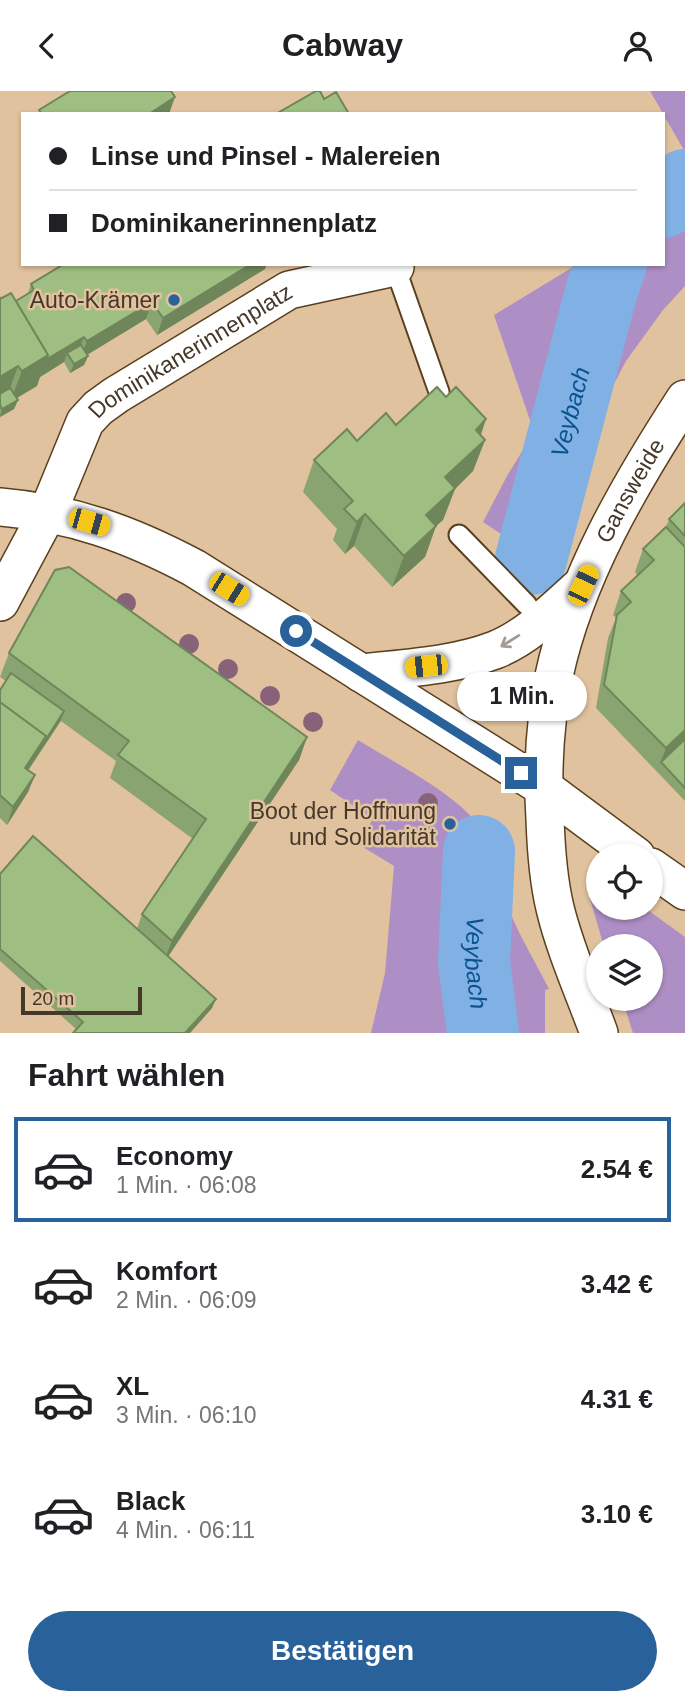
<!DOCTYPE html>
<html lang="de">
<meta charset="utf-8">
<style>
:root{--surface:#fff;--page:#f6f6f6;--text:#202124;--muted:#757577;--line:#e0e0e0;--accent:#29629a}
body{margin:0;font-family:Helvetica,sans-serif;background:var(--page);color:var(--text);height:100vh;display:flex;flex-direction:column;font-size:26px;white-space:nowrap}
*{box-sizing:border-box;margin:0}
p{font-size:23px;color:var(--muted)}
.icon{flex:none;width:38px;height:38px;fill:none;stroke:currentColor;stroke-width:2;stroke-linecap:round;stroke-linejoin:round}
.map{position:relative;height:942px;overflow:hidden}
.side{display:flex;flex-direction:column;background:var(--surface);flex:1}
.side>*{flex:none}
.hud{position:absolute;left:21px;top:21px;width:644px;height:154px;border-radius:0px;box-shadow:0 2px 5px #0004;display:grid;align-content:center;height:154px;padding:0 28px;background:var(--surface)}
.fabs{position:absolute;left:586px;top:752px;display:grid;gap:14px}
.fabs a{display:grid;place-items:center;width:77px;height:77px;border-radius:50%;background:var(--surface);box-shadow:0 2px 5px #0004;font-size:35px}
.scale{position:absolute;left:21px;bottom:18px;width:121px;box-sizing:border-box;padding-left:7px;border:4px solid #45382a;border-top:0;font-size:19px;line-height:24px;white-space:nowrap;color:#45382a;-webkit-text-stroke:5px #e1c29e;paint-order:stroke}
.end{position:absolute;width:32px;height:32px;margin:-16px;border:9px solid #29629a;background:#fff;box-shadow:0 0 0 4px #fff}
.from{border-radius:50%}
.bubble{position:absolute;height:49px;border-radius:24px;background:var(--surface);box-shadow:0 2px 5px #0004;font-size:23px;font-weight:600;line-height:49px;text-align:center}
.car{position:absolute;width:21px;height:42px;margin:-21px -10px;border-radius:9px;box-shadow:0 0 5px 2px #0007;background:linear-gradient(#f5c518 24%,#345 0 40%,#f5c518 0 76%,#345 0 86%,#f5c518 0)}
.hud b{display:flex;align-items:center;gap:24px;height:66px;font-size:26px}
.hud b+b{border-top:2px solid var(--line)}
.hud i{width:18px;height:18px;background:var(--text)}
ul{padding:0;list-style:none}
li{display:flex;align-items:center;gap:21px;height:105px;margin:0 14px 10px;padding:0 14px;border:4px solid transparent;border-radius:0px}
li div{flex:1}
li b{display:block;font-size:26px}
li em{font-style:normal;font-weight:600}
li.on{border-color:var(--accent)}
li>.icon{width:63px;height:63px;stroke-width:1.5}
h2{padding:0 28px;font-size:32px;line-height:84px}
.action{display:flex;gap:14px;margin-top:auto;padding:14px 28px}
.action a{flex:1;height:80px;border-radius:42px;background:var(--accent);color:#fff;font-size:28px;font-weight:600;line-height:80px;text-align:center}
header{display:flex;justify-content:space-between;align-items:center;height:91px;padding:0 28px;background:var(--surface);font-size:32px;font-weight:600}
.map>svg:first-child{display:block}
.green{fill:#ae8fc5}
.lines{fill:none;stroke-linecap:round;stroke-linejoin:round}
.river{stroke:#81b1e4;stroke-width:72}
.lane-casing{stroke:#5a401f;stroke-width:23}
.street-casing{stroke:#5a401f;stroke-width:40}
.lane{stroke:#fff;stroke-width:19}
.street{stroke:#fff;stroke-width:37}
.tree{fill:#886278}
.wall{fill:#89a470}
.shaded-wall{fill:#6f865b}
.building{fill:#9fbf82;stroke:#6f865b;stroke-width:2}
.oneway{stroke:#a29c94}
.route{stroke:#29629a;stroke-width:9}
.poi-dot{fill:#29629a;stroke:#e1c29e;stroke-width:2.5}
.labels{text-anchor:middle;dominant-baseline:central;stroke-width:5;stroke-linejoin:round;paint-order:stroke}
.poi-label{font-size:23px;fill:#45382a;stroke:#e1c29e;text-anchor:end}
.street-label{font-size:23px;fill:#45382a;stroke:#e1c29e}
.water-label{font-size:24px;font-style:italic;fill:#085390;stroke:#e1c29e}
</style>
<header><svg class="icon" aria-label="back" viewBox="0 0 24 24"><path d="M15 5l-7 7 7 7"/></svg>Cabway<svg class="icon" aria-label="person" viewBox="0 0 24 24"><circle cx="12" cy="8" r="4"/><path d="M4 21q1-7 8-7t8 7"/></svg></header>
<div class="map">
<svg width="685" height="942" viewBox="0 0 685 942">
<rect width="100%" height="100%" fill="#e1c29e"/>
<!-- green -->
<path class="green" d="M650 0H685V61Z
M685 75V195L663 219 626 270 592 335 548 472 516 468 501 443 483 431 507 385 534 341 494 224 578 173H663V88Z
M358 649C398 674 456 702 484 740 503 765 500 799 512 826 523 851 537 874 549 898L545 899V942H371L385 882 394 775 358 753 373 728 330 699Z
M598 797V817H645L685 846V942H633L622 908H651V856H604L589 804Z"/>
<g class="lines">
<!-- river -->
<g class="river">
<path d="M663 111 685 94"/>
<path id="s1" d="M531 468 602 198 611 173"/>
<path id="s2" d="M479 760 474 871 483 942"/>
</g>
<defs>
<path id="lane" d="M395 176 439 301
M459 444 527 514"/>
<g id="street">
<path d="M0 416C72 422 130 443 194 477L543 696 636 765"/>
<path id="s3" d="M0 511 48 421 85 331 98 317 116 304 289 199 395 176"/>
<path d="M361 582C405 577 453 575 495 559 528 546 556 517 582 494"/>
<path d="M651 776 685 800"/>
<path id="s4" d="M599 942C584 901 565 859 555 817 548 788 546 757 545 728 542 680 545 631 554 585 575 486 630 393 685 308"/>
</g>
</defs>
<!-- lane casing -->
<use href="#lane" class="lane-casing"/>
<!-- street casing -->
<use href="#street" class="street-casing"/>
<!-- lane -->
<use href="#lane" class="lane"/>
<!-- street -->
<use href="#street" class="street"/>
</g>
<!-- trees -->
<g class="tree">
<circle cx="126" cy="512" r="10"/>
<circle cx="189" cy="553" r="10"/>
<circle cx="228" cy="578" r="10"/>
<circle cx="270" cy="605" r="10"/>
<circle cx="313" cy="631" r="10"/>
<circle cx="428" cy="712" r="10"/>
</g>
<!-- wall -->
<path class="wall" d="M265 178 157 244 146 228 87 264 88 265 84 274 70 282 64 271 40 286 37 295 17 307 18 309 14 318 0 326V205L2 207 16 210 28 203 31 193Z
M446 306 486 328 481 344 485 349 473 380 455 398 443 429 436 435 425 466 392 496 354 455 345 463 333 449 337 438 303 401 314 369 396 334Z
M685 412V710L596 617 608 547 616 527 613 524 621 500 638 485 635 481 643 458 666 436 669 428Z
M9 562 307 646 299 669 168 866 212 917 190 942H73L76 938 0 870V783L137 838 142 823 193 748 110 687 116 670 61 630 28 680 35 684 28 701 7 734 0 727V599L6 590 0 586Z"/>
<!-- shaded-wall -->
<path class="shaded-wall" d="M175 6 169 23H149Z
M251 173H267L265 178 157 244 163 227Z
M152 211 146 228 80 268 87 250Z
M84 246 77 263 67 262 64 271 40 286 37 295 10 311 22 280 48 264Z
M88 265 84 274 70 282 74 273Z
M18 275 7 306 0 310V286Z
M18 309 14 318 0 326 2 318Z
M486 328 476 357 485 349 473 380 455 398 443 429 436 435 425 466 392 496 404 465 426 424 445 386 476 339Z
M365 423 354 455 345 463 357 431Z
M64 620 61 629 18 694 25 677Z
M685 639V654L661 671 657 681 666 657Z
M307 646 299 669 163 873 172 850Z
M35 684 28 701 7 734 13 716Z
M216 908 212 917 190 942H185Z"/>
<!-- building -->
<path class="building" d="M70 0H171L175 6 149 23H42L39 19Z
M316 0H320L324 8 336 1 349 23H276Z
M64 173H251L163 227 152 211 87 250 84 246 47 268 48 264 16 210 34 199 31 193Z
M11 202 48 264 22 280 18 275 0 286V208Z
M81 254 88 265 74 273 67 262Z
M437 296 446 306 456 296 486 328 476 339 485 349 445 386 455 397 426 424 436 435 404 465 365 423 357 431 344 418 353 410 314 369 347 338 357 350 386 322 396 334Z
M10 297 18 309 2 318 0 314V303Z
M685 412V445L669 428Z
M666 436 685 456V639L666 657 604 594 617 524 631 511 621 500 654 469 643 458Z
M69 476 307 646 172 850 142 823 206 728 118 664 129 650 9 562 55 479Z
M11 582 64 620 43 653 46 645 0 611V599Z
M0 611 46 645 25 677 35 684 13 716 0 704Z
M685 648V697L661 671Z
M33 745 216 908 185 942H73L83 931 0 858V783Z"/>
<!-- one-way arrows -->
<defs><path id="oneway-shaft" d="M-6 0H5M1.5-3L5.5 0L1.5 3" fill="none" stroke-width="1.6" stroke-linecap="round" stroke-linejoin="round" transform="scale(1.75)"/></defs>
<use class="oneway" href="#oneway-shaft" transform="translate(510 550) rotate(148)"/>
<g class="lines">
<!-- route -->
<path class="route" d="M296 540 521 682"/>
</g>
<!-- markers -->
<g class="poi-dot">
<circle cx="174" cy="209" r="7"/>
<circle cx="450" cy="733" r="7"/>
</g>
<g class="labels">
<!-- poi labels -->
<g class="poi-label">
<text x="160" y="209">Auto-Krämer</text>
<text x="436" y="720">Boot der Hoffnung<tspan x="436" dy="26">und Solidarität</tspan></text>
</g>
<!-- street labels -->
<g class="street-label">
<text stroke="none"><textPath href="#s3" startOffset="327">Dominikanerinnenplatz</textPath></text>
<text stroke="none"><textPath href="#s4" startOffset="567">Gansweide</textPath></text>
</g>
<!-- water labels -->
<g class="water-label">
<text stroke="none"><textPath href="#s1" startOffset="152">Veybach</textPath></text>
<text stroke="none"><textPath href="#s2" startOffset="112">Veybach</textPath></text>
</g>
</g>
</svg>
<div class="fabs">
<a><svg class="icon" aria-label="locate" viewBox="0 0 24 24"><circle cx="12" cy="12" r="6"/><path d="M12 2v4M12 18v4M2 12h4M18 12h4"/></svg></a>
<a><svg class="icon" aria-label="layers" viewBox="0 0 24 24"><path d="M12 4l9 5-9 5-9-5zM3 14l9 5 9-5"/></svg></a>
</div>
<div class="scale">20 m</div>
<i class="end from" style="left:296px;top:540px"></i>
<i class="end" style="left:521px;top:682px"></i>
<div class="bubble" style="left:457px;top:581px;width:130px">1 Min.</div>
<i class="car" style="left:89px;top:431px;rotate:106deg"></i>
<i class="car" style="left:583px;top:494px;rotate:25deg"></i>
<i class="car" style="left:229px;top:498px;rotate:122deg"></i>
<i class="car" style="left:426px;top:575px;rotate:264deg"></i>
<div class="hud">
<b><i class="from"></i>Linse und Pinsel - Malereien</b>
<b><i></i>Dominikanerinnenplatz</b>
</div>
</div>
<section class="side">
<h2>Fahrt wählen</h2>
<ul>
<li class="on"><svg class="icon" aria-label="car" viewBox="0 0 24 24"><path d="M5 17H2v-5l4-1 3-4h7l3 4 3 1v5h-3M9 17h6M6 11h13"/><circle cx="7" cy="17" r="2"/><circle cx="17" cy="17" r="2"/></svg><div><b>Economy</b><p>1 Min. · 06:08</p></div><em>2.54 €</em></li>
<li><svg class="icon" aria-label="car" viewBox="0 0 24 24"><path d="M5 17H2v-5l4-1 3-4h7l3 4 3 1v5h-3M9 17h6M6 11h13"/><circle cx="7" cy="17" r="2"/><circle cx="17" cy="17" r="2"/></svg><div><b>Komfort</b><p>2 Min. · 06:09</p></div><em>3.42 €</em></li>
<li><svg class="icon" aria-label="car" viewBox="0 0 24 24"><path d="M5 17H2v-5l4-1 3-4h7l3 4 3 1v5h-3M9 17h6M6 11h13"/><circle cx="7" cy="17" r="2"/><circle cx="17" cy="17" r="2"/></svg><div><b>XL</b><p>3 Min. · 06:10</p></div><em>4.31 €</em></li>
<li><svg class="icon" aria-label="car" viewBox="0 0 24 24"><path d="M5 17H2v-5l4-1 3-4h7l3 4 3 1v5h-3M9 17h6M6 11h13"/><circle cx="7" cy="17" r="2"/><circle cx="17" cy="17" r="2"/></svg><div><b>Black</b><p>4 Min. · 06:11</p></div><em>3.10 €</em></li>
</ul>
<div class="action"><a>Bestätigen</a></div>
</section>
